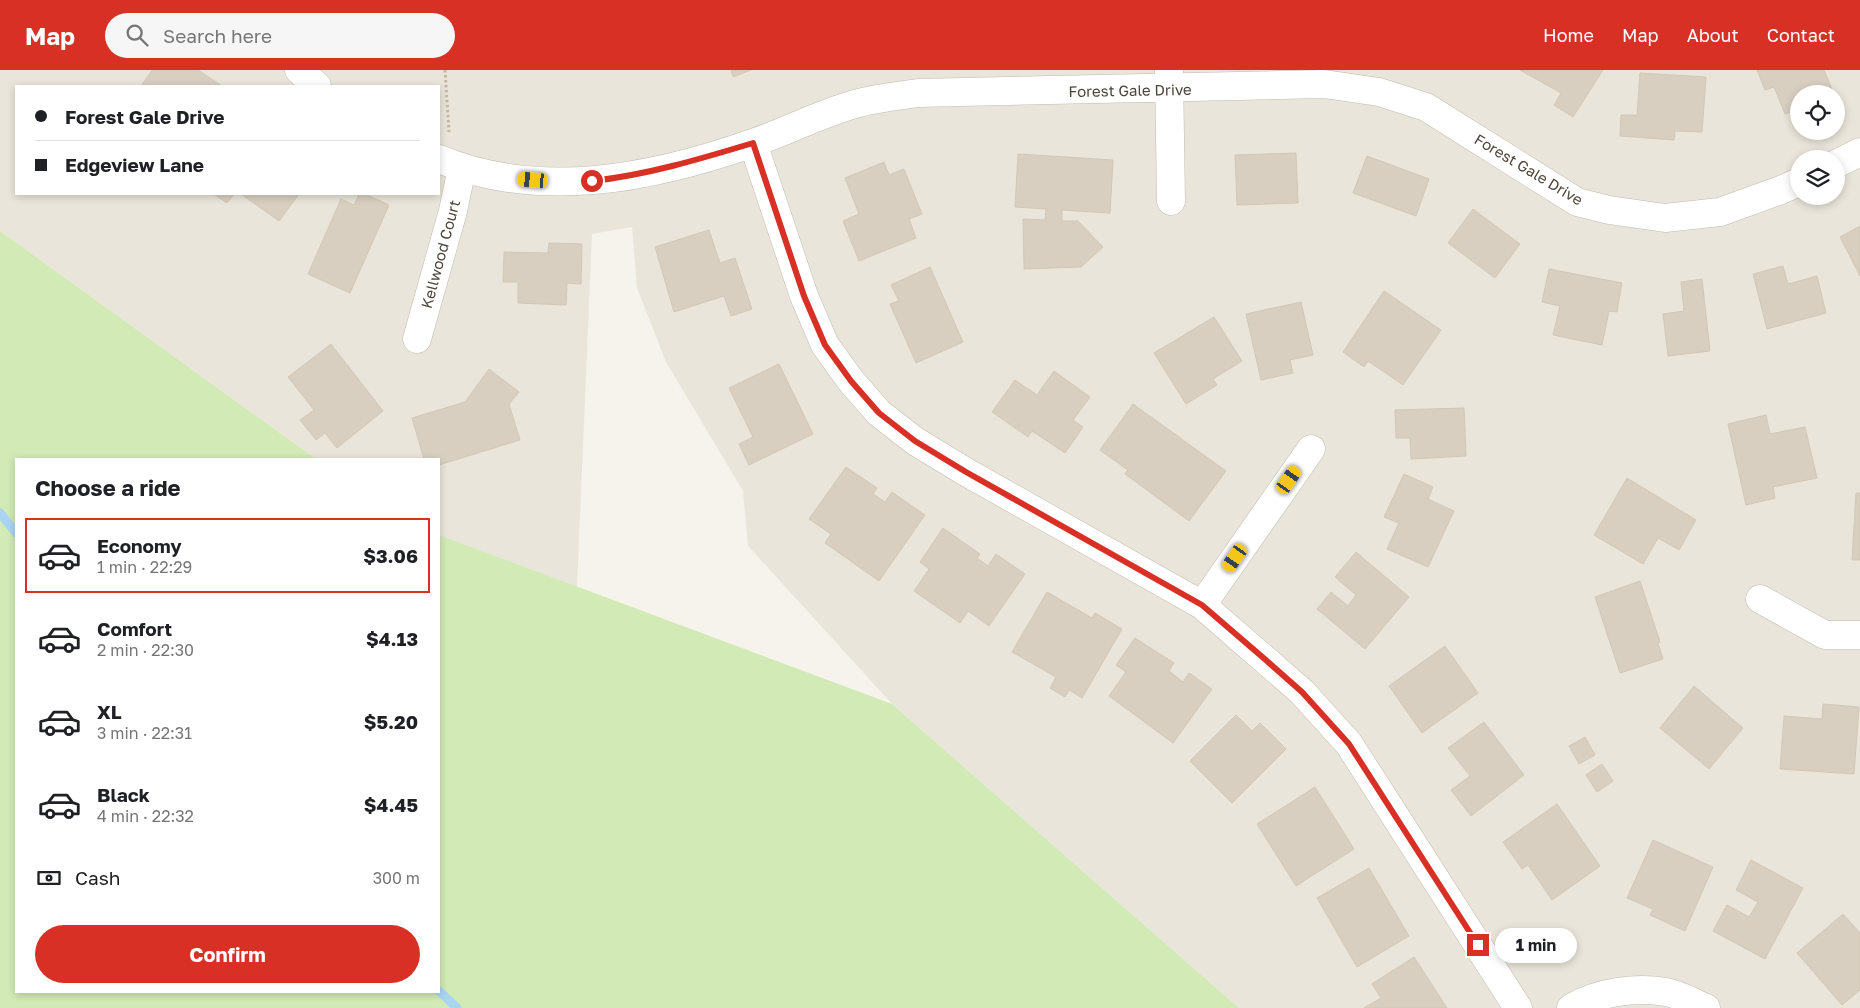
<!DOCTYPE html>
<meta charset="utf-8">
<style>
:root{--surface:#fff;--page:#f6f6f6;--text:#202124;--muted:#757577;--line:#e0e0e0;--accent:#d93025}
body{margin:0;font-family:"Golos Text",sans-serif;background:var(--page);color:var(--text);height:100vh;display:flex;flex-direction:column;font-size:19px;white-space:nowrap}
*{box-sizing:border-box;margin:0}
p{font-size:16px;color:var(--muted)}
.icon{flex:none;width:28px;height:28px;fill:none;stroke:currentColor;stroke-width:2;stroke-linecap:round;stroke-linejoin:round}
.map{position:relative;flex:1;overflow:hidden}
.details{position:absolute;left:15px;top:388px;width:425px;height:535px;display:flex;flex-direction:column;background:var(--surface);border-radius:0px;box-shadow:0 2px 8px #0003}
.details>*{flex:none}
.top-card{position:absolute;left:15px;top:15px;width:425px;height:110px;border-radius:0px;box-shadow:0 2px 8px #0003;display:grid;align-content:center;height:110px;padding:0 20px;background:var(--surface)}
.fabs{position:absolute;left:1790px;top:15px;display:grid;gap:10px}
.fabs a{display:grid;place-items:center;width:55px;height:55px;border-radius:50%;background:var(--surface);box-shadow:0 2px 8px #0003;font-size:25px}
.end{position:absolute;width:22px;height:22px;margin:-11px;border:6px solid #d93025;background:#fff;box-shadow:0 0 0 2px #fff}
.from{border-radius:50%}
.bubble{position:absolute;height:35px;border-radius:18px;background:var(--surface);box-shadow:0 2px 8px #0003;font-size:16px;font-weight:700;line-height:35px;text-align:center}
.car{position:absolute;width:15px;height:30px;margin:-15px -8px;border-radius:6px;box-shadow:0 0 4px 1px #0007;background:linear-gradient(#f5c518 24%,#345 0 40%,#f5c518 0 76%,#345 0 86%,#f5c518 0)}
.top-card b{display:flex;align-items:center;gap:18px;height:48px;font-size:19px}
.top-card b+b{border-top:1px solid var(--line)}
.top-card i{width:12px;height:12px;background:var(--text)}
ul{padding:0;list-style:none}
li{display:flex;align-items:center;gap:15px;height:75px;margin:0 10px 8px;padding:0 10px;border:2px solid transparent;border-radius:0px}
li div{flex:1}
li b{display:block;font-size:19px}
li em{font-style:normal;font-weight:700}
li.on{border-color:var(--accent)}
li>.icon{width:45px;height:45px;stroke-width:1.5}
h2{padding:0 20px;font-size:22px;line-height:60px}
.pay{display:flex;align-items:center;gap:12px;height:55px;padding:0 20px;font-size:19px}
.pay p{margin-inline-start:auto}
.action{display:flex;gap:10px;margin-top:auto;padding:10px 20px}
.action a{flex:1;height:58px;border-radius:30px;background:var(--accent);color:#fff;font-size:20px;font-weight:700;line-height:58px;text-align:center}
header{display:flex;align-items:center;gap:30px;box-sizing:border-box;height:70px;padding:0 25px;background:var(--accent);color:#fff}
header strong{font-size:24px}
nav{display:flex;gap:28px;margin-inline-start:auto;font-size:18px}
.search{width:350px;height:45px;background:var(--page);display:flex;align-items:center;gap:12px;box-sizing:border-box;padding:0 18px;border-radius:28px;color:var(--muted);font-size:19px}
.map>svg:first-child{display:block}
.residential{fill:#eae5da;fill-rule:evenodd}
.green{fill:#d2eab5}
.lines{fill:none;stroke-linecap:round;stroke-linejoin:round}
.stream{stroke:#a9d4f2;stroke-width:9}
.building{fill:#d8cfc1;stroke:#d3c7b4}
.minor-casing{stroke:#c2bbae;stroke-width:29}
.path{stroke:#c4b79f;stroke-width:3;stroke-dasharray:2.5 2.5;stroke-linecap:butt}
.minor{stroke:#fff;stroke-width:28}
.route{stroke:#d93025;stroke-width:6}
.labels{text-anchor:middle;dominant-baseline:central;stroke-width:5;stroke-linejoin:round;paint-order:stroke}
.street-label{font-size:15px;fill:#4b4439;stroke:#fff}
</style>
<header>
<strong>Map</strong>
<div class="search"><svg class="icon" aria-label="search" viewBox="0 0 24 24"><circle cx="10" cy="10" r="6"/><path d="M15 15l6 6"/></svg>Search here</div>
<nav><a>Home</a><a>Map</a><a>About</a><a>Contact</a></nav>
</header>
<div class="map">
<svg width="1860" height="938" viewBox="0 0 1860 938">
<rect width="100%" height="100%" fill="#f6f3ec"/>
<!-- residential -->
<path class="residential" d="M0 0H1860V938H1239L892 634 748 476 743 421 666 292 637 218 632 157 592 164 577 517 439 465V389H316L0 161ZM16 16H439V124H16ZM1799 24H1836V61H1799ZM1799 89H1836V126H1799Z"/>
<!-- green -->
<path class="green" d="M0 161 316 389H16V921H439V465L892 634 1239 938H0Z"/>
<g class="lines">
<!-- stream -->
<path class="stream" d="M0 443 16 463
M439 921 457 938"/>
</g>
<!-- building -->
<path class="building" d="M152 0H198L222 16H141Z
M731 0H751L733 7Z
M1520 0H1603L1573 47 1554 35 1561 23Z
M1757 0H1824L1834 24H1799V39L1785 44 1774 17 1765 20Z
M1640 3 1706 7 1702 62 1675 61 1674 70 1620 66 1621 45H1637Z
M1296 83 1298 133 1237 135 1235 85Z
M1018 84 1113 90 1110 143 1062 140V151H1078L1103 177 1081 197 1024 199 1023 149 1045 150 1046 139 1015 137Z
M1367 86 1429 109 1416 146 1353 123Z
M884 92 889 105 904 99 922 144 909 149 916 168 859 191 843 151 859 144 845 108Z
M214 124H234L227 133Z
M241 124H299L279 151Z
M359 124H365L389 135 350 223 308 204 341 129 354 135Z
M1473 139 1520 174 1495 208 1448 173Z
M1860 156V206L1840 167Z
M709 160 720 193 735 188 752 239 731 246 724 226 674 242 655 177Z
M549 173 582 174 581 214 567 213 566 235 518 233V212H503L504 182 548 183Z
M1783 196 1788 214 1817 206 1826 243 1767 259 1753 204Z
M930 197 963 272 916 293 890 234 899 231 891 215Z
M1549 199 1622 213 1617 242 1609 241 1602 275 1553 265 1560 236 1542 232Z
M1702 209 1710 281 1668 286 1663 244 1684 241 1681 212Z
M1384 221 1441 260 1403 315 1368 291 1364 297 1343 282Z
M1301 232 1313 285 1290 290 1293 303 1261 310 1246 244Z
M1214 247 1242 291 1213 309 1217 315 1186 334 1154 283Z
M331 274 383 341 337 378 325 363 316 370 300 350 314 340 288 307Z
M779 294 813 364 749 395 739 374 753 367 729 318Z
M489 299 519 322 509 334 520 370 439 395V389H424L412 348 465 332Z
M1054 301 1090 327 1073 350 1083 357 1065 383 1032 361 1028 367 992 342 1015 310 1037 325Z
M1133 334 1226 401 1189 451 1125 404 1128 400 1100 380Z
M1464 338 1466 386 1411 389 1410 368H1396L1395 340Z
M1766 345 1770 364 1805 357 1817 408 1773 417 1775 428 1746 435 1728 354Z
M846 397 877 418 873 424 885 432 892 422 925 445 879 511 825 473 831 464 809 449Z
M1404 404 1433 417 1428 429 1454 441 1428 497 1387 479 1399 453 1384 447Z
M1627 408 1696 450 1679 480 1658 468 1643 494 1594 465Z
M1856 423H1860V490H1852Z
M943 458 980 484 977 488 988 496 996 484 1025 504 989 556 968 541 960 553 914 521 929 499 920 492Z
M1356 482 1409 527 1365 579 1317 539 1331 522 1348 536 1356 525 1335 507Z
M1640 511 1660 572 1658 573 1663 589 1620 603 1595 527Z
M1047 522 1092 548 1095 543 1122 559 1082 628 1069 620 1065 627 1050 618 1056 607 1012 582Z
M1135 568 1174 593 1169 601 1183 612 1189 603 1212 619 1173 673 1109 626 1126 602 1116 595Z
M1445 576 1478 623 1422 663 1389 616Z
M1694 616 1743 658 1709 699 1660 658Z
M1823 634 1859 637 1854 704 1780 699 1784 646 1822 649Z
M1236 645 1252 661 1260 653 1286 679 1232 733 1190 691Z
M1484 652 1524 705 1471 746 1451 720 1470 706 1448 678Z
M1585 667 1595 685 1579 694 1569 676Z
M1602 694 1613 711 1597 722 1586 705Z
M1315 717 1354 779 1296 816 1257 754Z
M1557 734 1600 796 1552 830 1528 795 1522 799 1503 772Z
M1653 770 1713 797 1685 861 1650 845 1653 839 1627 828Z
M1751 790 1803 818 1765 889 1713 861 1727 835 1749 847 1758 832 1736 820Z
M1369 798 1409 866 1357 897 1317 828Z
M1843 844 1860 863V920L1842 935 1797 883Z
M1414 887 1447 938H1364L1381 928 1372 914Z"/>
<g class="lines">
<defs>
<path id="minor" d="M299 0 317 16
M1169 1 1171 131
M753 73 804 226 825 275 851 311 879 343 915 371 966 402 1202 535 1302 622 1349 674 1518 938
M439 89C540 131 653 108 753 73 787 61 820 44 855 34 875 28 898 26 918 23L1324 14 1379 22 1426 37 1577 132 1609 140 1665 148 1720 142 1781 120 1799 112
M1836 94 1860 82
M417 269 453 141 462 98
M1760 529 1825 565H1860
M1202 535 1311 379
M1571 938C1598 922 1635 917 1666 922 1679 924 1694 933 1706 938"/>
</defs>
<!-- minor casing -->
<use href="#minor" class="minor-casing"/>
<!-- path -->
<path class="path" d="M445 0 449 62"/>
<!-- minor -->
<use href="#minor" class="minor"/>
</g>
<g class="lines">
<!-- route -->
<path class="route" d="M592 111C647 105 700 89 753 73L804 226 825 275 851 311 879 343 915 371 966 402 1202 535 1267 591 1302 622 1349 674 1478 875"/>
</g>
<g class="labels">
<!-- street labels -->
<g class="street-label">
<text transform="translate(1130 20) rotate(-1)">Forest Gale Drive</text>
<text transform="translate(1529 99) rotate(31)">Forest Gale Drive</text>
<text transform="translate(440 184) rotate(-75)">Kellwood Court</text>
</g>
</g>
</svg>
<div class="fabs">
<a><svg class="icon" aria-label="locate" viewBox="0 0 24 24"><circle cx="12" cy="12" r="6"/><path d="M12 2v4M12 18v4M2 12h4M18 12h4"/></svg></a>
<a><svg class="icon" aria-label="layers" viewBox="0 0 24 24"><path d="M12 4l9 5-9 5-9-5zM3 14l9 5 9-5"/></svg></a>
</div>
<i class="end from" style="left:592px;top:111px"></i>
<i class="end" style="left:1478px;top:875px"></i>
<div class="bubble" style="left:1495px;top:858px;width:82px">1 min</div>
<i class="car" style="left:533px;top:110px;rotate:275deg"></i>
<i class="car" style="left:1289px;top:410px;rotate:35deg"></i>
<i class="car" style="left:1235px;top:488px;rotate:215deg"></i>
<div class="top-card">
<b><i class="from"></i>Forest Gale Drive</b>
<b><i></i>Edgeview Lane</b>
</div>
<section class="details">
<h2>Choose a ride</h2>
<ul>
<li class="on"><svg class="icon" aria-label="car" viewBox="0 0 24 24"><path d="M5 17H2v-5l4-1 3-4h7l3 4 3 1v5h-3M9 17h6M6 11h13"/><circle cx="7" cy="17" r="2"/><circle cx="17" cy="17" r="2"/></svg><div><b>Economy</b><p>1 min · 22:29</p></div><em>$3.06</em></li>
<li><svg class="icon" aria-label="car" viewBox="0 0 24 24"><path d="M5 17H2v-5l4-1 3-4h7l3 4 3 1v5h-3M9 17h6M6 11h13"/><circle cx="7" cy="17" r="2"/><circle cx="17" cy="17" r="2"/></svg><div><b>Comfort</b><p>2 min · 22:30</p></div><em>$4.13</em></li>
<li><svg class="icon" aria-label="car" viewBox="0 0 24 24"><path d="M5 17H2v-5l4-1 3-4h7l3 4 3 1v5h-3M9 17h6M6 11h13"/><circle cx="7" cy="17" r="2"/><circle cx="17" cy="17" r="2"/></svg><div><b>XL</b><p>3 min · 22:31</p></div><em>$5.20</em></li>
<li><svg class="icon" aria-label="car" viewBox="0 0 24 24"><path d="M5 17H2v-5l4-1 3-4h7l3 4 3 1v5h-3M9 17h6M6 11h13"/><circle cx="7" cy="17" r="2"/><circle cx="17" cy="17" r="2"/></svg><div><b>Black</b><p>4 min · 22:32</p></div><em>$4.45</em></li>
</ul>
<div class="pay"><svg class="icon" aria-label="cash" viewBox="0 0 24 24"><path d="M3 7h18v10H3z"/><circle cx="12" cy="12" r="2"/></svg>Cash<p>300 m</p></div>
<div class="action"><a>Confirm</a></div>
</section>
</div>
